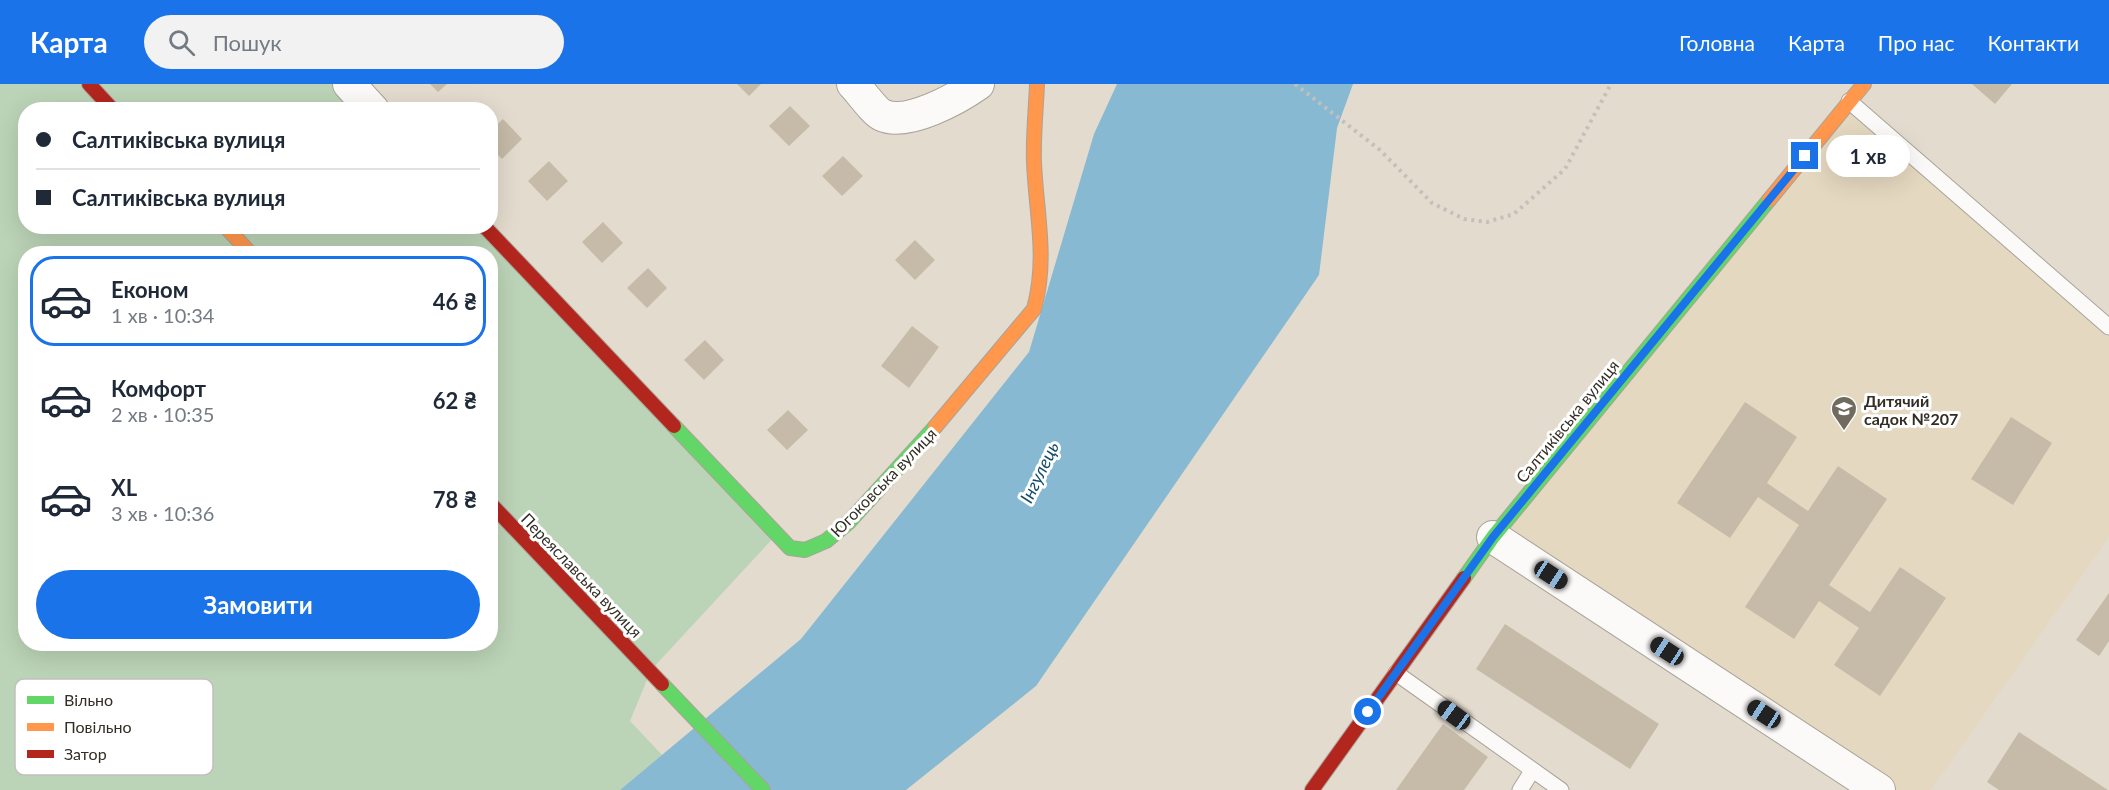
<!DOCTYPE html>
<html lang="uk">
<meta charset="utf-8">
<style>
:root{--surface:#fff;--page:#f2f2f3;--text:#1f2937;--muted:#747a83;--line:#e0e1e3;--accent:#1a73e8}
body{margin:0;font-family:Lato,sans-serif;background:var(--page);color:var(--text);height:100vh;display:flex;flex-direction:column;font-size:22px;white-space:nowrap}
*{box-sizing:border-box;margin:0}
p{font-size:20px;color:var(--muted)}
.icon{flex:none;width:33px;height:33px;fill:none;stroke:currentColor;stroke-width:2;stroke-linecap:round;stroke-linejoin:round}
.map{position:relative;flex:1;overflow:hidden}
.side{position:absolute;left:18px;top:162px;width:480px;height:405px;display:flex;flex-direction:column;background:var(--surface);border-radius:24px;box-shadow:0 6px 24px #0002}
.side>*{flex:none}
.guide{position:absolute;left:18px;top:18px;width:480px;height:132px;border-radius:24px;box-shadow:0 6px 24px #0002;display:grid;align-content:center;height:132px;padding:0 18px;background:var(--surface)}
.end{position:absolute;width:27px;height:27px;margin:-14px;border:8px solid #1a73e8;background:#fff;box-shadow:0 0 0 3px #fff}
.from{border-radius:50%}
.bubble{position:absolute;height:42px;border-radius:21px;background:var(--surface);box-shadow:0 6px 24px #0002;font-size:20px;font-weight:700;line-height:42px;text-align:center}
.car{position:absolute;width:18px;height:36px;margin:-18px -9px;border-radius:8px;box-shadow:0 0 4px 2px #0007;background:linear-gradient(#222 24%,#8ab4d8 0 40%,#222 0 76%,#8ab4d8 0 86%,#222 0)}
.guide b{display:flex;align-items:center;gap:21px;height:57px;font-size:22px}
.guide b+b{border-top:2px solid var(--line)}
.guide i{width:15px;height:15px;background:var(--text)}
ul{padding:10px 0 0;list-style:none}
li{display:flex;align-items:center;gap:18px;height:90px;margin:0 12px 9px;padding:0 6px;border:3px solid transparent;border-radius:24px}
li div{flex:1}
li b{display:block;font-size:22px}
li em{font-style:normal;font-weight:700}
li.current{border-color:var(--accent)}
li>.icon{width:54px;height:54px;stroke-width:1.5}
.primary-button{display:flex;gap:12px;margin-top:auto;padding:12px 18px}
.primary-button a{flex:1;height:69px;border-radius:36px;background:var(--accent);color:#fff;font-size:24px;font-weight:700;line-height:69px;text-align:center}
header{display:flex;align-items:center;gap:36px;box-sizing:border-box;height:84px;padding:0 30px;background:var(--accent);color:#fff}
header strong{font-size:28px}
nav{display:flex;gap:33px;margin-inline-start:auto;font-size:21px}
.search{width:420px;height:54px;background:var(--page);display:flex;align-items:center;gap:15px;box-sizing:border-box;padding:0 21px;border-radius:33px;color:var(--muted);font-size:22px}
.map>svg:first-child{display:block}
.built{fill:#e5d8c0}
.green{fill:#bbd3b6;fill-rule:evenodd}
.water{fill:#87b9d2}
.building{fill:#c6bba8}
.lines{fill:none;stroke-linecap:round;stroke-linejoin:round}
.lane-casing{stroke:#a9a399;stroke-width:17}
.street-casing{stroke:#a9a399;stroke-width:34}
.fast-casing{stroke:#a9a399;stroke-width:16}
.slow-casing{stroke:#a9a399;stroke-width:16}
.jam-casing{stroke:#a9a399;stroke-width:16}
.path{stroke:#c3c0bb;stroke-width:4;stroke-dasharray:3 4.5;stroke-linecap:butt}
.lane{stroke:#fbfaf8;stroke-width:15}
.street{stroke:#fbfaf8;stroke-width:32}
.fast{stroke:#63d668;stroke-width:14}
.slow{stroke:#ff974d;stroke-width:14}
.jam{stroke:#b3261e;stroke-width:14}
.route{stroke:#1a73e8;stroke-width:8}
.labels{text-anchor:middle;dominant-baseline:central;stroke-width:6;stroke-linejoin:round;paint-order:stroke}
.poi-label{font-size:16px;font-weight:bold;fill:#332e24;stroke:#fff;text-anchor:start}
.street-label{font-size:16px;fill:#332e24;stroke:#fff}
.water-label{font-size:18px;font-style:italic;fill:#104d69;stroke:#fff}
.key{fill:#fff;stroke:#c2c0bd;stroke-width:1.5}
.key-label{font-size:16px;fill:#332e24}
</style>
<header>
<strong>Карта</strong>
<div class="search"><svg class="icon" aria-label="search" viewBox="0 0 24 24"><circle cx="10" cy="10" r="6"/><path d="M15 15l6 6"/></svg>Пошук</div>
<nav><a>Головна</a><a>Карта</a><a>Про нас</a><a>Контакти</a></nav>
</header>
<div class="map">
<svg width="2109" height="706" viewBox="0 0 2109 706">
<rect width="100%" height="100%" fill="#e3dbcd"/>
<!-- built -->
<path class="built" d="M1849 17 2109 243V453L1931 706H1879L1493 453Z"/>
<!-- green -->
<path class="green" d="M0 0H346L371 25 26 26V142L481 143 775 452 651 586 630 637 662 671 620 706H0ZM26 170H490V560H26Z"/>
<!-- water -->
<path class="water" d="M1117 0H1353L1337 44 1319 191 1036 602 906 706H620L801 555 1029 268 1094 50Z"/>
<!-- building -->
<path class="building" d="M430 0H447L438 8Z
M737 0H761L749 12Z
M1972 0H2012L1995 20Z
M790 22 810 42 789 62 769 42Z
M503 35 522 55 502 75 490 63V47Z
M843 72 863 92 842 112 822 92Z
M549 77 568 97 547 117 528 97Z
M603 138 623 159 602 179 582 158Z
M915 156 935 176 915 196 895 176Z
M648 184 667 204 647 224 627 204Z
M912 242 939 263 909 304 881 282Z
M705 256 724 276 704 296 684 276Z
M1745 318 1797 353 1767 399 1808 427 1838 382 1887 415 1829 501 1870 528 1900 483 1946 514 1880 612 1834 581 1859 544 1819 517 1794 555 1745 523 1799 441 1758 413 1730 454 1677 419Z
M788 326 808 346 787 366 767 346Z
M2011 333 2052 359 2013 421 1971 395Z
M2109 509V557L2099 572 2076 556Z
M1505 540 1659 640 1630 685 1476 585Z
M1443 640 1488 673 1464 706H1396Z
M2019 648 2108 706H1999L1987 698Z"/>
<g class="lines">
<defs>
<path id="lane" d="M1849 17 2109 243
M1396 589 1561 706
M1520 706 1532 687"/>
<path id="street" d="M349 0 373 26
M853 0C860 7 874 27 882 31 907 43 958 14 978 0
M1493 453 1879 706"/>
<path id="fast" d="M674 342 790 464 805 466 826 457 849 438 935 343
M1464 494 1493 453 1769 116
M662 600 763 706"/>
<path id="slow" d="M1769 116 1864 0
M225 142 251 170
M935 343 1034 225C1048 174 1036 129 1034 78 1033 52 1036 26 1037 0"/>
<path id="jam" d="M89 0 113 26
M484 142 674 342
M490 419 662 600
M1312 706 1464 494"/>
</defs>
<!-- lane casing -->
<use href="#lane" class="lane-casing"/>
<!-- street casing -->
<use href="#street" class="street-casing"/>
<!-- fast casing -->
<use href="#fast" class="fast-casing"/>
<!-- slow casing -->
<use href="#slow" class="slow-casing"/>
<!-- jam casing -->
<use href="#jam" class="jam-casing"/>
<!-- path -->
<path class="path" d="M1295 0 1380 66 1432 119 1464 135 1487 138 1514 130 1565 85 1611 0"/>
<!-- lane -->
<use href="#lane" class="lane"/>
<!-- street -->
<use href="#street" class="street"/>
<!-- fast -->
<use href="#fast" class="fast"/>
<!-- slow -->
<use href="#slow" class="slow"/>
<!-- jam -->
<use href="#jam" class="jam"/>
</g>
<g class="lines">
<!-- route -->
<path class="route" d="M1368 628 1493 453 1805 72"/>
</g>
<!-- icons -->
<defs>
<symbol id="school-pin" viewBox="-11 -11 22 30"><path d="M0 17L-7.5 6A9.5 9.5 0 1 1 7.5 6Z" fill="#716b5f" stroke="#fff"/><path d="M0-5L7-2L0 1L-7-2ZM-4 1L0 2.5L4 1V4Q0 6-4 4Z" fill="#fff"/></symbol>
</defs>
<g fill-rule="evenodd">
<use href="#school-pin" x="1829" y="310" width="30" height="40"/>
</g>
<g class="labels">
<!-- poi labels -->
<g class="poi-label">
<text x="1864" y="316">Дитячий<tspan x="1864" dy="18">садок №207</tspan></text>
</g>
<!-- street labels -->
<g class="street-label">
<text transform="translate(1567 337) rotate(-51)">Салтиківська вулиця</text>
<text transform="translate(883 398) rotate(-46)">Югоковська вулиця</text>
<text transform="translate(582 491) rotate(46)">Переяславська вулиця</text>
</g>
<!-- water labels -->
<g class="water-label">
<text transform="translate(1039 388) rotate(-64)">Інгулець</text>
</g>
</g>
<!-- legend -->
<rect x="15" y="595" width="198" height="96" rx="9" class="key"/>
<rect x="27" y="612" width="27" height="8" fill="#63d668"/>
<rect x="27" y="639" width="27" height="8" fill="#ff974d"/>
<rect x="27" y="666" width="27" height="8" fill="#b3261e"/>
<g class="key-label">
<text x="64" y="622">Вільно</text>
<text x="64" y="649">Повільно</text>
<text x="64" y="676">Затор</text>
</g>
</svg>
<i class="end from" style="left:1368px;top:628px"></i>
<i class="end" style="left:1805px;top:72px"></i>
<div class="bubble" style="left:1826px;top:51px;width:84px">1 хв</div>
<i class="car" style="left:1551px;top:491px;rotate:123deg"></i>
<i class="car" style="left:1667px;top:567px;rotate:303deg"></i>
<i class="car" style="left:1764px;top:630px;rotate:303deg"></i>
<i class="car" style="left:1454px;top:631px;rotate:306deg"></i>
<div class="guide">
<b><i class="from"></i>Салтиківська вулиця</b>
<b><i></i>Салтиківська вулиця</b>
</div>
<section class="side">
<ul>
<li class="current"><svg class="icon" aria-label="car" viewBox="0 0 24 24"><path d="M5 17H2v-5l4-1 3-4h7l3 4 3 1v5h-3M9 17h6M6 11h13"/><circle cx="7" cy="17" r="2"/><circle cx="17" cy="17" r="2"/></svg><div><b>Економ</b><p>1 хв · 10:34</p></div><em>46 ₴</em></li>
<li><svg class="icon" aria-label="car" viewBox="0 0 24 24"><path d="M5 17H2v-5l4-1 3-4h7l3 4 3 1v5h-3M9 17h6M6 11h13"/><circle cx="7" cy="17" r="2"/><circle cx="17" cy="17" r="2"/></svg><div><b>Комфорт</b><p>2 хв · 10:35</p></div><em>62 ₴</em></li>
<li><svg class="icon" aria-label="car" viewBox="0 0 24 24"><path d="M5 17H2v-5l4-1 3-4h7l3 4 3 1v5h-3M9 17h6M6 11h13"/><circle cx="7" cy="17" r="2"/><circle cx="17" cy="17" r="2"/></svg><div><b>XL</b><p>3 хв · 10:36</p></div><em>78 ₴</em></li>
</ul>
<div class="primary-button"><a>Замовити</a></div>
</section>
</div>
